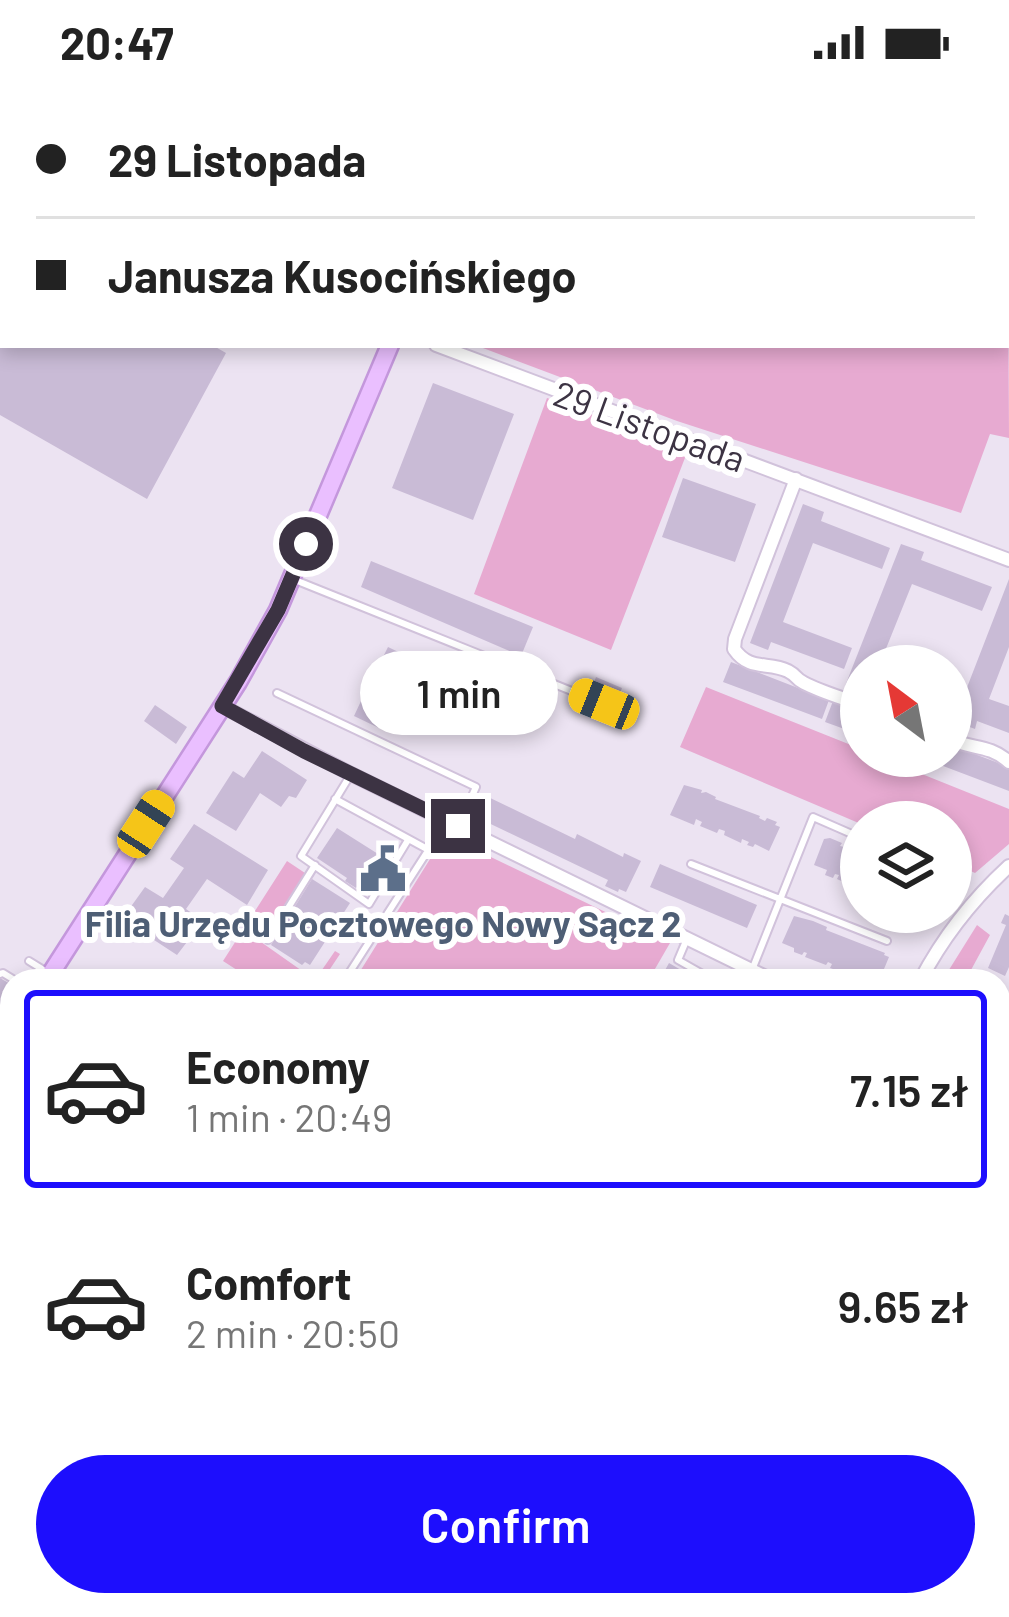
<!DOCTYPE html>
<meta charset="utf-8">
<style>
:root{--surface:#fff;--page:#f2f2f2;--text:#222;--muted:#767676;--line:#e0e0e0;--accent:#1d0efd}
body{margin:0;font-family:Barlow,sans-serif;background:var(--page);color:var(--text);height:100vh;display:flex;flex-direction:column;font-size:45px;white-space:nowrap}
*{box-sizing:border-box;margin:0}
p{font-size:39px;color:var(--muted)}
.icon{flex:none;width:66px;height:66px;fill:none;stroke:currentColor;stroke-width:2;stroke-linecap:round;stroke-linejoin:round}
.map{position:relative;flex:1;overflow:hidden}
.drawer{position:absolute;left:0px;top:885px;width:1011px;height:648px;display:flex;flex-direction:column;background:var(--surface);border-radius:36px 36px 0 0;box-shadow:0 6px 18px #0003}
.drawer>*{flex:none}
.hud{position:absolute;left:0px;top:0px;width:1011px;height:264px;box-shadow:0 6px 18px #0003;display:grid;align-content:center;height:264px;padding:0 36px;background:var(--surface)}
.needle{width:78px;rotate:328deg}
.fabs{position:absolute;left:840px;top:561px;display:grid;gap:24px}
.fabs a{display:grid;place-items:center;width:132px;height:132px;border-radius:50%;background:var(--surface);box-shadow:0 6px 18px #0003;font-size:60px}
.end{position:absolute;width:54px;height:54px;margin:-27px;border:15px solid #3c3343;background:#fff;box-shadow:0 0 0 6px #fff}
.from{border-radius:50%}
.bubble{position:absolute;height:84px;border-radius:42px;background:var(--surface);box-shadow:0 6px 18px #0003;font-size:39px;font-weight:600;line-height:84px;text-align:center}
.car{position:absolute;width:36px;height:72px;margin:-36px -18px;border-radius:15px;box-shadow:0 0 9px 3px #0007;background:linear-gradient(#f5c518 24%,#345 0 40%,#f5c518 0 76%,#345 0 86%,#f5c518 0)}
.hud b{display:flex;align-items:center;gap:42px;height:114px;font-size:45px}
.hud b+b{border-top:3px solid var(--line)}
.hud i{width:30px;height:30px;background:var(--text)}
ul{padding:21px 0 0;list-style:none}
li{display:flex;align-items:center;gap:36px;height:198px;margin:0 24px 18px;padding:0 12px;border:6px solid transparent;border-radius:12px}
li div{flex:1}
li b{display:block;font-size:45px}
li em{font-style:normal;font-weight:600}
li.active{border-color:var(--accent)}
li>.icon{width:108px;height:108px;stroke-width:1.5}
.primary-button{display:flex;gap:24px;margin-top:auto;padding:24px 36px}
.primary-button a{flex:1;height:138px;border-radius:72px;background:var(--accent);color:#fff;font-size:48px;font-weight:600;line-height:138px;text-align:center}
.status{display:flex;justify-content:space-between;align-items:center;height:84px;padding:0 60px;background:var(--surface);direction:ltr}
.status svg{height:33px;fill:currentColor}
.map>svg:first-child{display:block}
.green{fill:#e7aad1}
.building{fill:#c9bbd6}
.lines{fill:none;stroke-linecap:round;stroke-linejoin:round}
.lane-casing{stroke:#d1c2db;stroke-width:10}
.street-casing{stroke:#d1c2db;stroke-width:16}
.secondary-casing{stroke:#c497dc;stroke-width:21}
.lane{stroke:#fff;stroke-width:6}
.street{stroke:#fff;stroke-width:12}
.secondary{stroke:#eabfff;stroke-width:16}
.route{stroke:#3c3343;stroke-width:15}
.labels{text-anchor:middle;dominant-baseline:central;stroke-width:12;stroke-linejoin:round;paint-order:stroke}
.street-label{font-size:36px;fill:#3c3343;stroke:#fff}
.service-label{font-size:36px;font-weight:bold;fill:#4e5e75;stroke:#fff}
</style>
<div class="status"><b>20:47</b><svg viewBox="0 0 49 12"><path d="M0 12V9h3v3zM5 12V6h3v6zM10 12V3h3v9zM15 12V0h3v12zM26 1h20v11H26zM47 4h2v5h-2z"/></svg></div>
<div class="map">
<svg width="1009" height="1533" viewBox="0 0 1009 1533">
<rect width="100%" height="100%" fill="#ece3f2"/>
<!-- green -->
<path class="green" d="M1008 170 1009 354 990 350 961 429 677 337 475 261H1008Z
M547 314 688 366 611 566 474 510Z
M706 603 861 665V672H877L1009 725V760L975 789 951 778V738L861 740 680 663Z
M445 751 670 859 648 897H354Z
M287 777 305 789 261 858 315 896 335 867 340 870 322 897H254L223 877Z
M977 841 990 851 965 897H942Z
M12 970V1116L0 1110V989Z
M999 1015 1009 1020V1309L999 1319Z
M12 1172V1497L0 1488V1428L8 1413 0 1409V1187L4 1188Z
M44 1521H402L422 1533H60Z
M530 1521H690L683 1533H523Z
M774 1521H851L872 1533H767Z"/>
<!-- building -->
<path class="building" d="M0 261H212L226 269 147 415 0 331Z
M433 299 514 330 473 436 392 404Z
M683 394 756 420 735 478 662 453Z
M803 420 824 428 821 437 890 464 882 485 813 459 783 538 852 564 844 585 771 558 768 566 750 559Z
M901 460 924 468 921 476 992 503 982 527 912 500 879 582H861V608L845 602Z
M371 477 533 543 521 572 361 503Z
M1009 495V563L989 615 1009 622V649L977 637 975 645 954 637Z
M388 563 413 575 379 644 354 632 368 602 364 600 374 581 378 583Z
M731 578 829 616 822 635 723 598Z
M596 593 622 604 619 612 593 601Z
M833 617 861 627V651L825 638Z
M155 621 187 643 176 660 144 637Z
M951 661 1009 683V707L930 677 932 672H951Z
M262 667 307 696 296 714 289 712 281 723 260 709 236 747 206 729 233 687 244 694Z
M684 701 702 706 701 709 706 708 716 713 715 715 760 732 759 734 765 737 767 734 777 738 775 741 780 743 769 767 755 760 753 763 747 761 749 758 742 755 741 759 724 751 725 747 719 745 717 749 700 742 702 738 696 735 694 741 670 731Z
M484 711 575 755 577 750 623 773 624 769 641 777 626 808 619 805 618 808 605 802 608 796 474 732Z
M194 740 268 786 247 821 207 795 186 825 203 837 177 871 122 835 145 803 163 814 184 784 170 775Z
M337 744 386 775 367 804 360 799 356 804 345 797 347 794 317 774Z
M830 754 842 759 840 762 857 766 855 769 861 772V802L858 805 837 795 839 791 835 790 833 794 825 791 827 786 814 781 824 755Z
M660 780 757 821 747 844 650 803Z
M312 795 350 819 310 881 305 878 302 881 271 861Z
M1005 830 1009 832V883L1005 892 988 884 1006 841 1001 839Z
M794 832 813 837 827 843 826 846 885 869 884 871 889 873 879 897 853 893 855 889 851 888 850 891 830 884 832 880 828 878 826 881 805 873 807 869 804 868 802 871 794 868V864L782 859Z
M669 879 700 897H659Z
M0 894 12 901V921L0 940Z
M0 1128 12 1136V1147L7 1155 0 1151Z
M1006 1433 1009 1434 1007 1468 999 1464V1446Z"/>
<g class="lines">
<defs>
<path id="lane" d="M0 105 3 108
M0 173 3 167
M295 496 604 620
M277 609 476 703 460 739
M351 690 301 772 369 820 408 756
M335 715 427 765
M691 780 887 857
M268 856 315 781
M686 857 678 876 715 897
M29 877 42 885
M752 886 813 733 861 754
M0 890 3 889 16 897
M344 897 429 765 444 737
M762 1533 768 1521"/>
<path id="street" d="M2 0 10 3
M323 3 324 0
M436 261 1009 476
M796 395 735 555 734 565C750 588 768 577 788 587 799 593 793 593 804 599 821 608 843 614 861 621
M222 622 351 690 774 897
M951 656C974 665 990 661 1009 678
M920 897C943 853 973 815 1009 782
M999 1005 1009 1010
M999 1414 1009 1419
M856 1521 878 1533
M998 1533 1009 1508"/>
<path id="secondary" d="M478 3 479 0
M46 897 238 598 278 526 390 261
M0 969 12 950"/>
</defs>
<!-- lane casing -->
<use href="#lane" class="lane-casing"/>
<!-- street casing -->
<use href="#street" class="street-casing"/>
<!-- secondary casing -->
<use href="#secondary" class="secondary-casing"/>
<!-- lane -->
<use href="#lane" class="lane"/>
<!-- street -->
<use href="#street" class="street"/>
<!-- secondary -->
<use href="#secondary" class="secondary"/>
</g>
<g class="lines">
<!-- route -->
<path class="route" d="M306 460 278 526 222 622 304 667 458 742"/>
</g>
<!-- icons -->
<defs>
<symbol id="civic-bare" viewBox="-9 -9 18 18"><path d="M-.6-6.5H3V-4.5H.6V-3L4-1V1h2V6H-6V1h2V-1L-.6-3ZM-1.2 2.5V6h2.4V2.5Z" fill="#5c6f8a" stroke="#fff" stroke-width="2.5" paint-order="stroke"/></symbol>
</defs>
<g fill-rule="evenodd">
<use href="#civic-bare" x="350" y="752" width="66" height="66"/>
</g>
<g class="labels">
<!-- street labels -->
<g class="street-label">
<text transform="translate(650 341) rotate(20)">29 Listopada</text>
</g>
<!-- service labels -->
<g class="service-label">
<text x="383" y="838">Filia Urzędu Pocztowego Nowy Sącz 2</text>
</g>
</g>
</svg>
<div class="fabs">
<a><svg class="needle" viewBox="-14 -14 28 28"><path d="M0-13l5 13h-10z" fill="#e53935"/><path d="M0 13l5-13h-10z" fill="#767676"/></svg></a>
<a><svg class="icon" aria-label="layers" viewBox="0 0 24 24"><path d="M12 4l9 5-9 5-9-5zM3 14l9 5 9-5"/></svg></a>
</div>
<i class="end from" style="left:306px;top:460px"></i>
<i class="end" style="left:458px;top:742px"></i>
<div class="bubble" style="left:360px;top:567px;width:198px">1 min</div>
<i class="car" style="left:604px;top:620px;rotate:292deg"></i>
<i class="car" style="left:146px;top:740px;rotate:33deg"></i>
<div class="hud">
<b><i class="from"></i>29 Listopada</b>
<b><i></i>Janusza Kusocińskiego</b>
</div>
<section class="drawer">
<ul>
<li class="active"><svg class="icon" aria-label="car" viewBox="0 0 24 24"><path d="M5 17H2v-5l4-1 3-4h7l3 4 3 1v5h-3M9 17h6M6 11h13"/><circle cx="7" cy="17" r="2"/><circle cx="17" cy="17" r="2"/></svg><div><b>Economy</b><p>1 min · 20:49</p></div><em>7.15 zł</em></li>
<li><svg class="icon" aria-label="car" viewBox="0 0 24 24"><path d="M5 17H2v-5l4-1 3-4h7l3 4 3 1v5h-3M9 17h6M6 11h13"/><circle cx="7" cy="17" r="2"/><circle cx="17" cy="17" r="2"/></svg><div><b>Comfort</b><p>2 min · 20:50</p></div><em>9.65 zł</em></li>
</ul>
<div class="primary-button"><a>Confirm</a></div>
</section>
</div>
